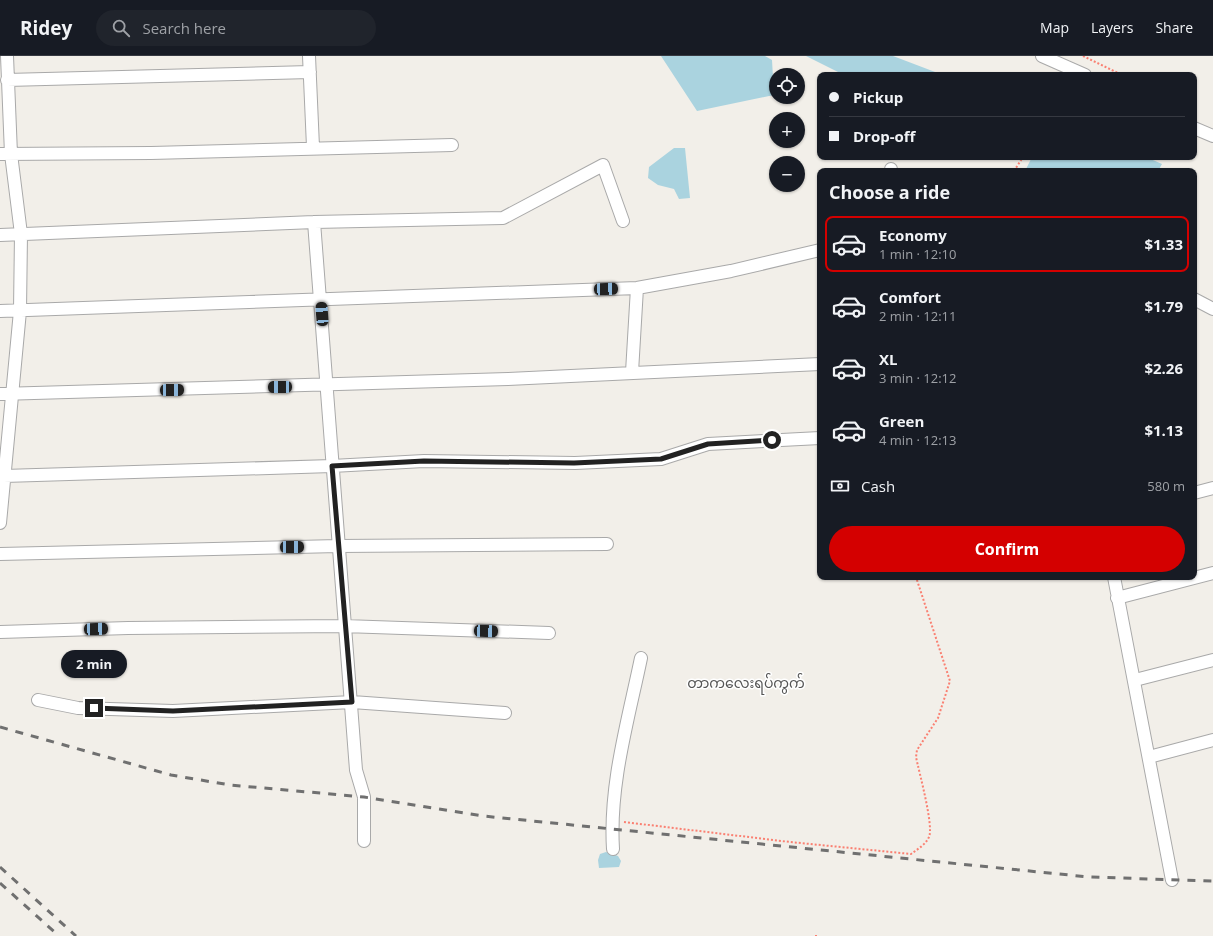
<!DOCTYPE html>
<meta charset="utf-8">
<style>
:root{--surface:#171b24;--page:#20242c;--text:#f1f3f6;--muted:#9ea1a6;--line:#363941;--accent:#d40000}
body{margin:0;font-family:"Open Sans","Noto Sans Myanmar",sans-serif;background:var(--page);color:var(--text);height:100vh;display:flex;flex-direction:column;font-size:15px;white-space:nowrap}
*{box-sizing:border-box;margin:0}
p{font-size:13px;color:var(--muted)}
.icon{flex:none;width:22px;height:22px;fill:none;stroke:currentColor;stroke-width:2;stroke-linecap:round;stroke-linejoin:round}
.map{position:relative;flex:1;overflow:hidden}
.side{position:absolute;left:817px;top:112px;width:380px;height:412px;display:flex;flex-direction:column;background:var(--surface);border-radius:8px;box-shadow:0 1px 3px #0004}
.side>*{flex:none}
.hud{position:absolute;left:817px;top:16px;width:380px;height:88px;border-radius:8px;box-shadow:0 1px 3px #0004;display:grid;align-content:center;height:88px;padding:0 12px;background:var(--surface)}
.tools{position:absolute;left:769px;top:12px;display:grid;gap:8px}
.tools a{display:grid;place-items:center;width:36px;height:36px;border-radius:50%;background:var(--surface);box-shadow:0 1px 3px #0004;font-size:20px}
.end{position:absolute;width:18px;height:18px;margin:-9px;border:5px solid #222;background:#fff;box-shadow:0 0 0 2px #fff}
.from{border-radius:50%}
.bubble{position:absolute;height:28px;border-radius:14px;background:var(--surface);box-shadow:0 1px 3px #0004;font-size:13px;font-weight:700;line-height:28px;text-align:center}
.car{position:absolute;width:12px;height:24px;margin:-12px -6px;border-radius:5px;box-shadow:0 0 3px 1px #0007;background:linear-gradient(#222 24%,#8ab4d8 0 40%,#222 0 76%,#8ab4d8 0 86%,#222 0)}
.hud b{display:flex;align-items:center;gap:14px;height:38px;font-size:15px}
.hud b+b{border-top:1px solid var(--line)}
.hud i{width:10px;height:10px;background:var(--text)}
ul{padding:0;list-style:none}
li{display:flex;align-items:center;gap:12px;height:56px;margin:0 8px 6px;padding:0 4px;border:2px solid transparent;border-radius:8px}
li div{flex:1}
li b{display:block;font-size:15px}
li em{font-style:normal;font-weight:700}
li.selected{border-color:var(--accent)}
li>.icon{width:36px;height:36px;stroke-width:1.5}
h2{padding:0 12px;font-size:18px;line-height:48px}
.pay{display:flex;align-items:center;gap:10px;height:44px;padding:0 12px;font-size:15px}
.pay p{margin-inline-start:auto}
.button{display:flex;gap:8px;margin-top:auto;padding:8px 12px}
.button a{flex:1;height:46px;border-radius:24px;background:var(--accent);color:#fff;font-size:16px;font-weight:700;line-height:46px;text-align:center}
header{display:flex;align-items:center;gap:24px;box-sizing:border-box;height:56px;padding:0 20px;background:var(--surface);border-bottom:1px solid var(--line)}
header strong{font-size:19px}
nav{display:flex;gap:22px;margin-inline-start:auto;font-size:14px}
.search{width:280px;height:36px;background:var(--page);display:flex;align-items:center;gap:10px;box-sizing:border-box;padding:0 14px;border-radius:22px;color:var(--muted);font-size:15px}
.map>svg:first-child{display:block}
.water{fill:#aad3df}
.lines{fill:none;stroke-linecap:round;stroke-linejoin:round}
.minor-casing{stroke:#a9a9a9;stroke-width:14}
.path{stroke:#fa8072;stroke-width:2;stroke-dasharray:2 2;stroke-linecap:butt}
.minor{stroke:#fff;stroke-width:12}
.rail{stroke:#707070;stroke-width:3;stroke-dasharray:8 8;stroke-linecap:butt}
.route{stroke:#222;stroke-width:5}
.labels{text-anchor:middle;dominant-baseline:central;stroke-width:3;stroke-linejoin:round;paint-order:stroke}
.quarter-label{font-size:14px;fill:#555;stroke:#fff}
</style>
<header>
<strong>Ridey</strong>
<div class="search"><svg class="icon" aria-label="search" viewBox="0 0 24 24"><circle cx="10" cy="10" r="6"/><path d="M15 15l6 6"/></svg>Search here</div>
<nav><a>Map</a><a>Layers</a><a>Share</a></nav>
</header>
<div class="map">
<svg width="1213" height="880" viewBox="0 0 1213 880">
<rect width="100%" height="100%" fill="#f2efe9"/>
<!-- water -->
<path class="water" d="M661 0H765L772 4 774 39 697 55Z
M806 0H893L943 19H844Z
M674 92H685L690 142 679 143 674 133 658 129 648 122 649 111Z
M1032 101H1146L1162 108 1158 115H1025Z
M606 796 618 800 621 805 619 811 599 812 598 804 600 798Z"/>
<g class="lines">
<defs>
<path id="minor" d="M309 0 313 91
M1042 0 1085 19
M7 24 310 16
M1194 72 1213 80
M0 98 151 97 452 89
M891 113V115
M314 166 356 714 364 741V785
M0 179 314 166 503 162 603 109 623 165
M1194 243 1213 253
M0 255 637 232 731 215 820 194
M632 316 637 232
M0 338 508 323 820 308
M4 420 332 410 424 405 575 407 661 403 708 388 820 382
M1194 437 1213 432
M0 467 20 255 21 178 11 98 7 0
M0 498 338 490 607 488
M1114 521 1172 824
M1117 542 1213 517
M0 576 128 572 344 570 549 577
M1135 624 1213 604
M38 644 78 652 173 655 352 646 505 657
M1149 701 1213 684
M613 793C609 729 628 665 641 602"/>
</defs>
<!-- minor casing -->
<use href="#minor" class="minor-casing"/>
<!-- path -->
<path class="path" d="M1083 0 1118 17
M1014 115 1023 101
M624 766 790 786 911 798C918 793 926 788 929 781 934 770 919 716 916 701L917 694 938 662 950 625 916 521
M815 880H817"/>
<!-- minor -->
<use href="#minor" class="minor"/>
<!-- rail -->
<path class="rail" d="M0 671 171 719 230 729 364 741 483 760 1089 821 1213 825
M0 811 76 880
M0 827 59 880"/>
</g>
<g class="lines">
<!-- route -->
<path class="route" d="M94 652 173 655 352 646 332 410 424 405 574 407 661 403 708 388 772 384"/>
</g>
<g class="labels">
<!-- quarter labels -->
<g class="quarter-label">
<text x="746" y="626">တာကလေးရပ်ကွက်</text>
</g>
</g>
</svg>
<div class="tools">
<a><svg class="icon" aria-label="locate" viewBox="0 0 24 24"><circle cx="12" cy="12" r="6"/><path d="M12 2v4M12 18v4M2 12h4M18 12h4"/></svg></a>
<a>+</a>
<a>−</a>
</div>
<i class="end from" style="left:772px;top:384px"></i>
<i class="end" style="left:94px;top:652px"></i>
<div class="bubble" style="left:61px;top:594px;width:66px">2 min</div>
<i class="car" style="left:606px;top:233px;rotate:88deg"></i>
<i class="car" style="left:322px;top:258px;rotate:356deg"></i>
<i class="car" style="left:280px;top:331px;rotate:269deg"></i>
<i class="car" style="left:172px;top:334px;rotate:89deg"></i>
<i class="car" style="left:292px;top:491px;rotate:89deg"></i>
<i class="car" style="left:96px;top:573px;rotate:88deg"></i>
<i class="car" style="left:486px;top:575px;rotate:92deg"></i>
<div class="hud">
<b><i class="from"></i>Pickup</b>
<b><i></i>Drop-off</b>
</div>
<section class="side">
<h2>Choose a ride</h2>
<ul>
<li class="selected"><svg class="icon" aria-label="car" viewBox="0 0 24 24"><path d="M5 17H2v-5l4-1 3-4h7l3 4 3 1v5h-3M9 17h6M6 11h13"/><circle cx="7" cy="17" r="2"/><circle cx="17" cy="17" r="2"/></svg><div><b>Economy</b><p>1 min · 12:10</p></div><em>$1.33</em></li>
<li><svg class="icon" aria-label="car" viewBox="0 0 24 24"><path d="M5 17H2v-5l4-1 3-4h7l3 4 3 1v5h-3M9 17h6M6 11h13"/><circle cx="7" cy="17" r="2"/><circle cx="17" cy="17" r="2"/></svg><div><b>Comfort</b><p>2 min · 12:11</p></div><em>$1.79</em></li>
<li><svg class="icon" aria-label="car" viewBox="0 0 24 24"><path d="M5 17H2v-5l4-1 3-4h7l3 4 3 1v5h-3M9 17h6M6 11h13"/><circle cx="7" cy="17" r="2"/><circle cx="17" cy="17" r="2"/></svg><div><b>XL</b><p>3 min · 12:12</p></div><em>$2.26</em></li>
<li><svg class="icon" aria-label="car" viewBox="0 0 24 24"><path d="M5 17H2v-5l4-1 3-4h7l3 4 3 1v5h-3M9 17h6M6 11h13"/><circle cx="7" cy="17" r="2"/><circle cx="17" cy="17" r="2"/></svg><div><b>Green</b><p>4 min · 12:13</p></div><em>$1.13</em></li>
</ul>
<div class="pay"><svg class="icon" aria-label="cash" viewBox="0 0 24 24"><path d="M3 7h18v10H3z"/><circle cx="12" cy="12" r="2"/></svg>Cash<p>580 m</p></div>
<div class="button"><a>Confirm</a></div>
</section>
</div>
